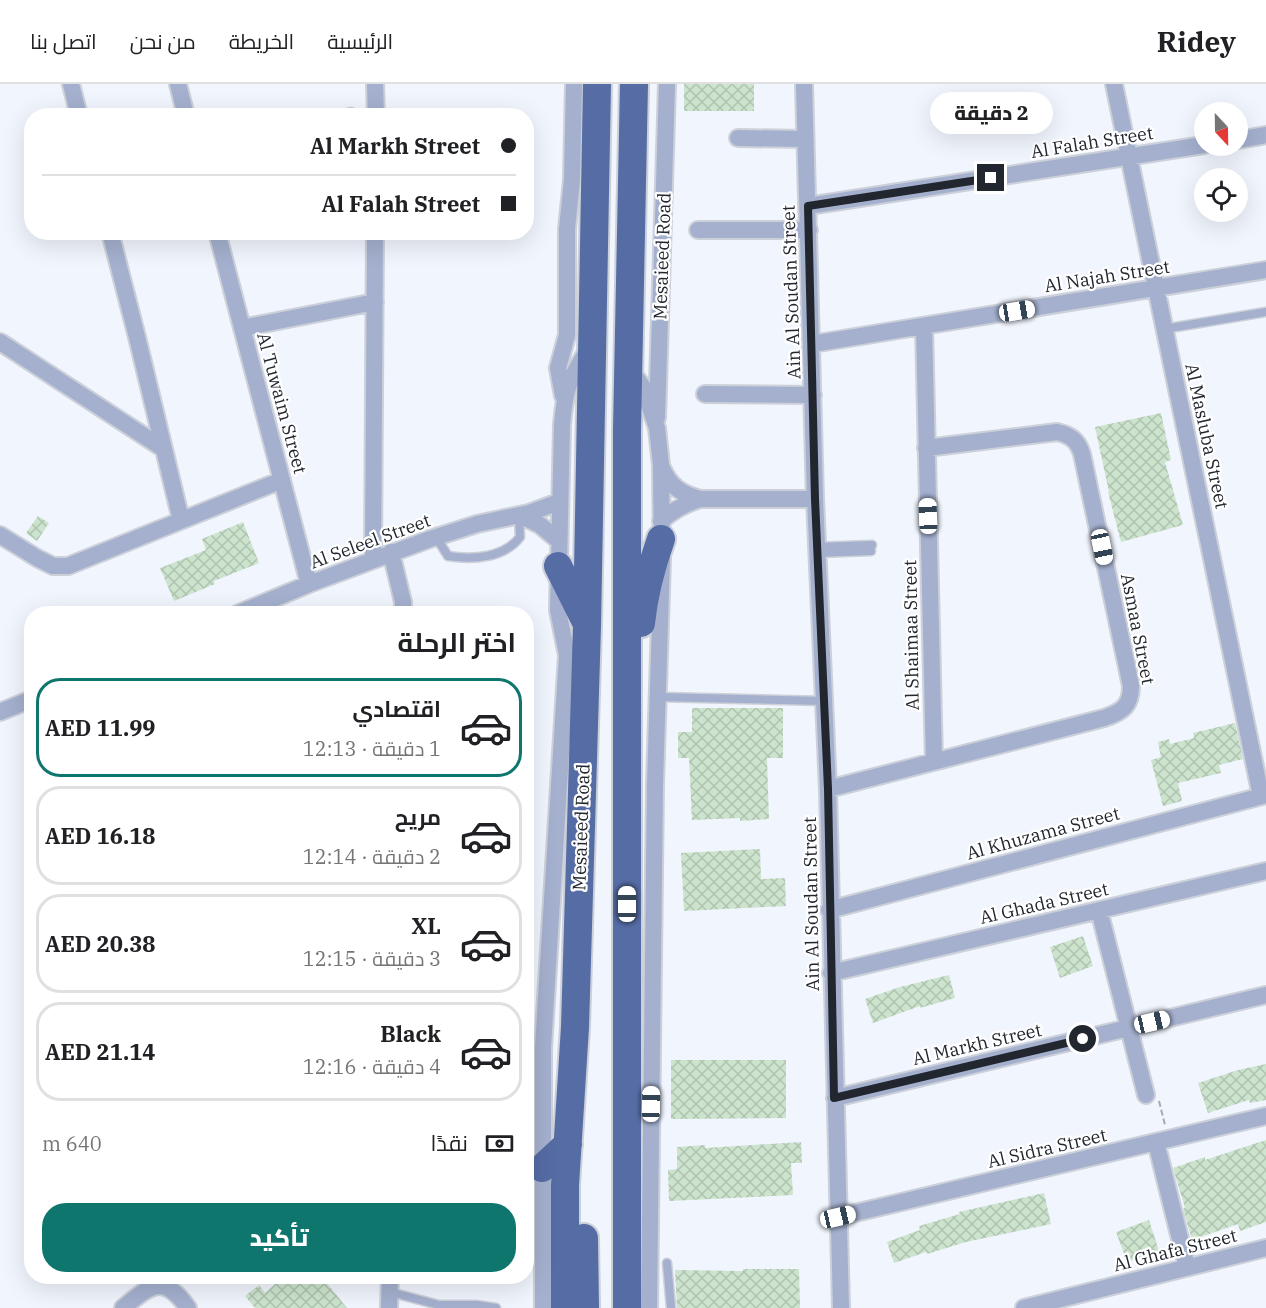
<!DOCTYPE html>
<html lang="ar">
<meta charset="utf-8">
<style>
:root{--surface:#fff;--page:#f2f2f2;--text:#202124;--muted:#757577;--line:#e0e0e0;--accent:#0f766e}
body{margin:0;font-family:"IBM Plex Serif",Cairo,serif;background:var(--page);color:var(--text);direction:rtl;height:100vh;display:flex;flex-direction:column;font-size:22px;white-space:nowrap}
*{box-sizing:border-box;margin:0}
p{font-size:20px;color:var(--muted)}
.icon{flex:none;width:33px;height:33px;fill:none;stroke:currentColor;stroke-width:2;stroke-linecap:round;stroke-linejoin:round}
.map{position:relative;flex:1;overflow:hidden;direction:ltr}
.sheet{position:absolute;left:24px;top:522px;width:510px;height:678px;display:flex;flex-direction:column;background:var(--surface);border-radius:24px;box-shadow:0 6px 24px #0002;direction:rtl}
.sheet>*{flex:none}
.banner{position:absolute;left:24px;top:24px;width:510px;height:132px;border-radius:24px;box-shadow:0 6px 24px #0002;direction:rtl;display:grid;align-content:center;height:132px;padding:0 18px;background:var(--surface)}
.needle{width:39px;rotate:158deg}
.controls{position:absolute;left:1194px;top:18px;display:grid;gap:12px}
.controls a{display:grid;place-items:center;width:54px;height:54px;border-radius:50%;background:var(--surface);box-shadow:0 6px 24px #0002;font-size:30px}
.end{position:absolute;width:27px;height:27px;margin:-14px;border:8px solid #22262e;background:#fff;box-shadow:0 0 0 3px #fff}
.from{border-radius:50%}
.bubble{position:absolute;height:42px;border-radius:21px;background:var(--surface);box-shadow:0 6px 24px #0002;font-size:20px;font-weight:800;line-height:42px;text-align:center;direction:rtl}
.car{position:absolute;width:18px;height:36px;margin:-18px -9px;border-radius:8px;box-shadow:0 0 4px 2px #0007;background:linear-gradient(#fff 24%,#345 0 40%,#fff 0 76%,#345 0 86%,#fff 0)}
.banner b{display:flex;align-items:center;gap:21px;height:57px;font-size:22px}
.banner b+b{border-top:2px solid var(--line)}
.banner i{width:15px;height:15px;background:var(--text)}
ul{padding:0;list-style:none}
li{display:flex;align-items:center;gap:18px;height:99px;margin:0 12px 9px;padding:0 6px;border:3px solid var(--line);border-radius:24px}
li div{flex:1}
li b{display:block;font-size:22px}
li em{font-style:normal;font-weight:800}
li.active{border-color:var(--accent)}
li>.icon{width:54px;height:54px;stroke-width:1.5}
h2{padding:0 18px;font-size:27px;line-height:72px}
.pay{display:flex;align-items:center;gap:15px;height:66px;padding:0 18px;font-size:22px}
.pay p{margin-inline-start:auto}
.action{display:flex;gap:12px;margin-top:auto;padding:12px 18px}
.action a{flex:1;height:69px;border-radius:24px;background:var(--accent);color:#fff;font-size:24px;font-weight:800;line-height:69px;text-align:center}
header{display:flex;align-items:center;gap:36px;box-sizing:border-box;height:84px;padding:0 30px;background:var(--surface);border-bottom:2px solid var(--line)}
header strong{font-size:28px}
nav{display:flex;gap:33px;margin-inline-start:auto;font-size:21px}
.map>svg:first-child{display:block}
.building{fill:url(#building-cross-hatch)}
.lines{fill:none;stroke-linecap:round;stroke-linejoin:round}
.service-casing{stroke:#ccd0d9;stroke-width:11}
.minor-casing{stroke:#ccd0d9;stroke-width:20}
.trunk-casing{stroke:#ccd0d9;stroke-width:32}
.path{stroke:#a5a9b2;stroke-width:2;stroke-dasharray:6 3;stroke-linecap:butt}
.service{stroke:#a4b0ce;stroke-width:8}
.minor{stroke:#a4b0ce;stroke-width:16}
.trunk{stroke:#556ca4;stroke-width:28}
.route{stroke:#22262e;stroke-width:8}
.labels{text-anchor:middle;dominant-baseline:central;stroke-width:4.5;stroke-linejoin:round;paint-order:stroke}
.street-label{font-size:18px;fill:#22262e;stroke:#fff}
</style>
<header>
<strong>Ridey</strong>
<nav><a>الرئيسية</a><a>الخريطة</a><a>من نحن</a><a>اتصل بنا</a></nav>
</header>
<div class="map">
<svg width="1266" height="1224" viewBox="0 0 1266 1224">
<defs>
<pattern id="building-cross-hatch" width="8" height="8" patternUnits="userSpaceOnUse" patternTransform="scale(1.5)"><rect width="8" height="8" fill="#cce4cd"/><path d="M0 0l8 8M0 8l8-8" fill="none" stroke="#afc3b0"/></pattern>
</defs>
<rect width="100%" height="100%" fill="#f1f5fe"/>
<!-- building -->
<path class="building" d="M684 0H754V27H684Z
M1161 329 1171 376 1165 378 1183 441 1121 458 1108 408H1109L1095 343Z
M38 432 49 439 37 457 26 449Z
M243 438 259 479 214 497 215 500 174 517 160 484 206 466 202 455Z
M692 624H783V674H767L769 735 740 737V734L692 736 689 674H678V648H692Z
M1235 639 1243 675 1219 681 1221 689 1178 699 1182 717 1163 722 1151 676 1161 673 1158 658 1169 655 1170 660 1194 654 1193 649Z
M760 765 761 795 785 794 786 822 684 827 681 769Z
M1083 852 1093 882 1060 894 1050 863Z
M949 891 955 914 920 924V922L873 939 865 915 900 903Z
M671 976H786V1034L671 1035Z
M1266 980V1016L1250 1019 1249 1016 1208 1029 1198 999 1238 986Z
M1266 1056V1138L1240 1147 1238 1140 1192 1156 1183 1125 1185 1124 1173 1084 1205 1073V1076Z
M801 1058 802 1079H791L793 1111 669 1117 668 1086 677 1085V1063L705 1061V1064Z
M1044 1109 1051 1140 966 1158 927 1170 926 1168 894 1179 887 1158 920 1146 919 1142 960 1130 959 1128Z
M1149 1136 1159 1167 1127 1178 1116 1148Z
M743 1185H799L800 1224H677L675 1186 743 1187Z
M284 1192H321L347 1224H255L245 1212 259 1201 265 1209Z"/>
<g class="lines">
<defs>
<path id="service" d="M337 32 351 28 361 32
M1164 245 1266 228
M436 453 448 472C473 476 504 474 520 453L519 432
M817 463 872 461
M817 469 871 467
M659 613 823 617
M667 1179 671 1224
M390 1208 439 1221H476L496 1224"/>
<path id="minor" d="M71 0 79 32
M178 0 186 32
M375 0 376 32
M804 0 815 415 828 705 841 1224
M1114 0 1261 712
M738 54 805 55
M1238 56 1266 51
M808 122 1204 61
M698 146H809
M110 148 137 253 181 436
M217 148 309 500
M924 242 934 678
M242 244 375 218
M0 258 164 365
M812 260 1266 186
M629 284 643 303 657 344 661 381 662 474 655 700 649 1224
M705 310 813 311
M563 312 558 284 567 251V145L572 96 574 0
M657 334 667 0
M662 384C670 402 681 410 700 415H815
M519 431 540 441 558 456
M661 437C673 426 684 420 700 415
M0 451 37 474 53 482H68L282 396
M391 468 403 518V530
M373 475 375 148
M237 530 309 500 430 455 477 440 529 429 559 418
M0 628 32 615
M828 705 1104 634C1122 628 1131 622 1131 602L1082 370C1078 357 1071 351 1057 348L926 364
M829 826 1266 711
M1099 826 1146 1011
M831 889 1266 787
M835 1014 1266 911
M1156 1058 1187 1183
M838 1133 1266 1032
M123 1224C151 1201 163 1189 188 1224
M389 1224 390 1192
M543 1224V964L567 571 558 526 562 341C565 303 569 296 589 264
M1024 1224 1266 1164"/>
<path id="trunk" d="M558 482 585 536
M641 539C644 509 651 483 661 455
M542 1084 568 1060
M584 1154 585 1224
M565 1224V1101L575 943 587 541 597 0
M627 1224V346L634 0"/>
</defs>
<!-- service casing -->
<use href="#service" class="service-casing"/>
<!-- minor casing -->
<use href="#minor" class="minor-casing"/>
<!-- trunk casing -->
<use href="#trunk" class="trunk-casing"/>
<!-- path -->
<path class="path" d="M1159 1017 1165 1041"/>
<!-- service -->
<use href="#service" class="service"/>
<!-- minor -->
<use href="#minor" class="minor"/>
<!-- trunk -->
<use href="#trunk" class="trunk"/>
</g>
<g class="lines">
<!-- route -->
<path class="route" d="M991 94 808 122 815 415 828 705 834 1014 1083 955"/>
</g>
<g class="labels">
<!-- street labels -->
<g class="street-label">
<text transform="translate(1092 58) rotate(-9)">Al Falah Street</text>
<text transform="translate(662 172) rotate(-88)">Mesaieed Road</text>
<text transform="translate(1107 192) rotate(-9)">Al Najah Street</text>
<text transform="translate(791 208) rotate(-92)">Ain Al Soudan Street</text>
<text transform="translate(282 319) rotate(75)">Al Tuwaim Street</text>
<text transform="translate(1207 352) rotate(78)">Al Masluba Street</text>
<text transform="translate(370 457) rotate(-20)">Al Seleel Street</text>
<text transform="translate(1138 545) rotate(79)">Asmaa Street</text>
<text transform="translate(911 551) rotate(-91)">Al Shaimaa Street</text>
<text transform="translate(581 743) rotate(-88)">Mesaieed Road</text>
<text transform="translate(1043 749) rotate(-15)">Al Khuzama Street</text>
<text transform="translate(1044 819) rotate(-13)">Al Ghada Street</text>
<text transform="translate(811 820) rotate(-91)">Ain Al Soudan Street</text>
<text transform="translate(977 960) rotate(-13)">Al Markh Street</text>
<text transform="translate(1047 1064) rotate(-13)">Al Sidra Street</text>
<text transform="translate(1175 1166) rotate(-14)">Al Ghafa Street</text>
</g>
</g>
</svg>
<div class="controls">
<a><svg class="needle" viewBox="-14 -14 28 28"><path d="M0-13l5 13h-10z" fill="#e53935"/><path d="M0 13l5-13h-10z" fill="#757577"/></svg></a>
<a><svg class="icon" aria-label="locate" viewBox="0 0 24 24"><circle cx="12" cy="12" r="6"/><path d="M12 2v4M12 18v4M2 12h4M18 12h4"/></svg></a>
</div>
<i class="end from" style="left:1083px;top:955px"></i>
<i class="end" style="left:991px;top:94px"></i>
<div class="bubble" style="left:930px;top:8px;width:123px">2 دقيقة</div>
<i class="car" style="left:1017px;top:227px;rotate:81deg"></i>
<i class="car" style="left:928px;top:432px;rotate:358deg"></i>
<i class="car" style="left:1102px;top:463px;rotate:168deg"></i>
<i class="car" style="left:627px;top:820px;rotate:0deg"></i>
<i class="car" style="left:1152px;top:938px;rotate:77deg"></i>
<i class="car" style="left:651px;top:1020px;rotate:1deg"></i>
<i class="car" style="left:838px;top:1133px;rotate:77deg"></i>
<div class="banner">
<b><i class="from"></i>Al Markh Street</b>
<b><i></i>Al Falah Street</b>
</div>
<section class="sheet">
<h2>اختر الرحلة</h2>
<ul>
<li class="active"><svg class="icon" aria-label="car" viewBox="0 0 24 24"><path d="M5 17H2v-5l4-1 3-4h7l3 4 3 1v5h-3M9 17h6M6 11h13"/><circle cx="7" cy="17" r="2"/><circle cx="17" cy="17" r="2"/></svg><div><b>اقتصادي</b><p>1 دقيقة · 12:13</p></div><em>AED 11.99</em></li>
<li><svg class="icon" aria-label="car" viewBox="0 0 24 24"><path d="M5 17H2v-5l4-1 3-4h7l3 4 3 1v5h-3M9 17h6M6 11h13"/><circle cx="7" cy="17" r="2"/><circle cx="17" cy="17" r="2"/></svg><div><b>مريح</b><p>2 دقيقة · 12:14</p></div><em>AED 16.18</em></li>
<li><svg class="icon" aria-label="car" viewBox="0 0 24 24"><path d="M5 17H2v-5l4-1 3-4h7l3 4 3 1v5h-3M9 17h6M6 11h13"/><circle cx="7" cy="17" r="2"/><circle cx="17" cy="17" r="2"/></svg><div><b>XL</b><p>3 دقيقة · 12:15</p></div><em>AED 20.38</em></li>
<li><svg class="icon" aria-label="car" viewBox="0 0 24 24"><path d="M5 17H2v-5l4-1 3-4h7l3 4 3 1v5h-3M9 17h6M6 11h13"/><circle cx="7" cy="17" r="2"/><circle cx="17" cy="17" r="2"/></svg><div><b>Black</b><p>4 دقيقة · 12:16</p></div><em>AED 21.14</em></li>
</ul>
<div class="pay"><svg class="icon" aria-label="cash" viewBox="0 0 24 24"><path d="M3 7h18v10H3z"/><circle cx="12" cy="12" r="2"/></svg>نقدًا<p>640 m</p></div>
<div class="action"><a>تأكيد</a></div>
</section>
</div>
